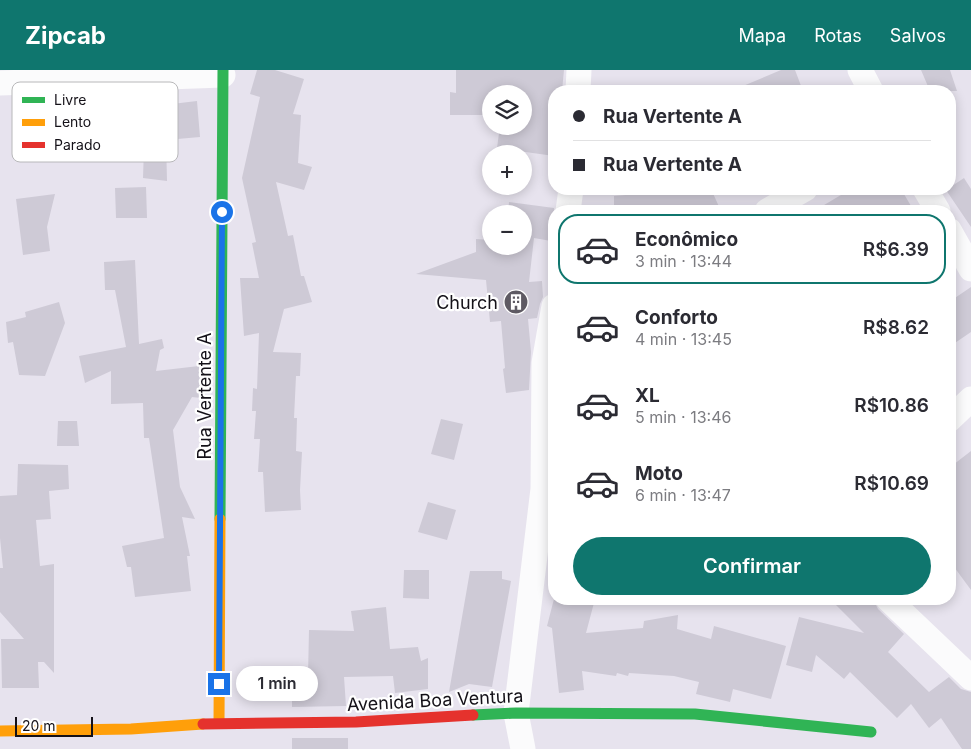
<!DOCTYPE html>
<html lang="pt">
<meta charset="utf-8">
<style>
:root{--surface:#fff;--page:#f7f7f7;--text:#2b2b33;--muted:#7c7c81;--line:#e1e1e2;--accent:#0f766e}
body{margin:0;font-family:Inter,sans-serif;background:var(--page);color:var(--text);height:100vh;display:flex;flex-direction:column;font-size:19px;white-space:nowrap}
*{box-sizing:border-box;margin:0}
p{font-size:16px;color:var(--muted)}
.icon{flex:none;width:28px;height:28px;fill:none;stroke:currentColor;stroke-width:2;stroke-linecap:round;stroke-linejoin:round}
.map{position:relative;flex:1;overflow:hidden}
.side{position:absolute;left:548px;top:135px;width:408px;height:400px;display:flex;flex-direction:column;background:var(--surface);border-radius:20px;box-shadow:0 2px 12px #0003}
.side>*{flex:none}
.guide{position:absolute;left:548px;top:15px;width:408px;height:110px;border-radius:20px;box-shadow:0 2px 12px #0003;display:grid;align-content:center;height:110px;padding:0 25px;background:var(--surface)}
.fabs{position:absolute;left:482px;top:15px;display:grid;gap:10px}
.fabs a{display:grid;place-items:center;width:50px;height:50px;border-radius:50%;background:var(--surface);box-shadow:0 2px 12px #0003;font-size:25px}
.scale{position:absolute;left:15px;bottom:12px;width:78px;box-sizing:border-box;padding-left:5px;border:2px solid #141118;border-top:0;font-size:14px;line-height:18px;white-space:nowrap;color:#141118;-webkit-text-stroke:4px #fff;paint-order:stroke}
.end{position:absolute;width:22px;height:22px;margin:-11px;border:6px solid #1a73e8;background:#fff;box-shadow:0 0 0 2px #fff}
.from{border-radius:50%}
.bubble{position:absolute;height:35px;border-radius:18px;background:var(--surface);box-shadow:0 2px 12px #0003;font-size:16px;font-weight:600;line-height:35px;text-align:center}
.guide b{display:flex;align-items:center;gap:18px;height:48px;font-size:19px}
.guide b+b{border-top:1px solid var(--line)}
.guide i{width:12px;height:12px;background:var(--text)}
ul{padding:9px 0 0;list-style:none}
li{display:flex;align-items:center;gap:15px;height:70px;margin:0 10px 8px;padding:0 15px;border:2px solid transparent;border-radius:20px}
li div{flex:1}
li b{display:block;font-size:19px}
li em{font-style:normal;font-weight:600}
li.current{border-color:var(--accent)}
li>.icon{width:45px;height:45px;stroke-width:1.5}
.action{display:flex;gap:10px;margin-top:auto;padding:10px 25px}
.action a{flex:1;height:58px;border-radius:30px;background:var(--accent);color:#fff;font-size:20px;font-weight:600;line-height:58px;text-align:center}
header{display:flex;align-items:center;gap:30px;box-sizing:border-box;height:70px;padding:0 25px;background:var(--accent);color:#fff}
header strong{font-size:24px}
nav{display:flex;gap:28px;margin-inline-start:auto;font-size:18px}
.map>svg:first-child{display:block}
.building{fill:#cecad6}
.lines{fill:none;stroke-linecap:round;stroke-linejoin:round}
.street{stroke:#fbfbfc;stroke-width:25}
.fast{stroke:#30b455;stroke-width:11}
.slow{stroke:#ff9f0a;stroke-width:11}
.jam{stroke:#e5322d;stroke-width:11}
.route{stroke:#1a73e8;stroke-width:6}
.labels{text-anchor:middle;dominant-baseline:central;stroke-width:4.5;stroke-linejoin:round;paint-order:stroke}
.poi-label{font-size:18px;fill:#141118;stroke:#fff;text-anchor:end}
.street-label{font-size:18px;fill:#141118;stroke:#fff}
.key{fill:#fff;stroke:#b8b8ba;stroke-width:1}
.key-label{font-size:14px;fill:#141118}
</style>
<header>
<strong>Zipcab</strong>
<nav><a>Mapa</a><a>Rotas</a><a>Salvos</a></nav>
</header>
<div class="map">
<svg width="971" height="679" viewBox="0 0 971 679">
<rect width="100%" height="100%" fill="#e7e3ee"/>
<!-- building -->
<path class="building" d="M257 0H275L304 9 293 44 301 45 298 93 312 97 304 120 276 112 288 166 293 165 301 206H304L312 232 284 239 273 282 301 283 300 306H296L294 348H297L296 381 302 382 300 420 301 440 265 442 263 402H258L260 369H254L256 341H252L253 318 257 319 259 263 244 266 240 208H259L252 173 256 172 242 108 260 27 250 24Z
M456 0H564L562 21H554V86L497 78 500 56H524V24H491V45H450V22L456 23Z
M781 0H795L803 21H731Z
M921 0H950L957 21H930Z
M197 31 200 67 166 70 167 111 143 108 145 49 173 48 172 34Z
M964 108 971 119V157L946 120Z
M146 117 147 148H116L115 118Z
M695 119H711L721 141H614V126Z
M851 119H901L914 141H814Z
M55 124 47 157 50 181 23 185 16 129Z
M509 132 554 138V141L551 171 534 168 529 212 542 211 543 227 540 234 537 248 528 249 531 282 529 320 506 323 503 299 505 298 501 251 490 252 486 210 416 204 476 182V169L491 170V176H524V144H508Z
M135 190 139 274 162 269 164 278 160 280 156 301 199 296 201 328 192 327 173 360 180 417 195 449 182 447 190 486H187L191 521 135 527 131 497H127L122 476 164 468 149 368H144L143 333 111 334V301L85 313 79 286 126 277 115 220H105L104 192Z
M971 217V262L949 277V232Z
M59 232 65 253 45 306 19 305 13 272 8 273 6 252 26 247 25 242Z
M441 349 463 354 454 390 431 384Z
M58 351H77L79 376H57Z
M971 381V520L949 490V398Z
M18 394 68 395 69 419 49 421 51 449 36 450 40 496 54 494V603L44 592H38L39 618H2L1 569H24L0 542V498H3L0 468V426L17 425Z
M428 432 456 440 447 470 418 462Z
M404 500H429V529L403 528Z
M470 501H502V509L511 511 492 617 469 614 449 622Z
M554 529H595L586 563 643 558 644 551 678 545 677 559 711 569 714 556 786 576 771 629 733 619 730 632 726 631 696 624 699 612 674 606 629 603 628 606 617 603 616 606 582 601 584 620 559 623 552 558 547 556Z
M830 529H873L878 539 904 564 888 582 929 622 949 607 961 619 971 622V679H962L941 648 929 658 911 634 897 648 850 602 844 609 816 585 812 602 786 595 799 547 864 563Z
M386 537 390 579 418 577 421 591 428 588V619L395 623 393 606 344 607 346 636 292 637V609L308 606 309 560 354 561 351 541Z
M292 668H348V679H292Z"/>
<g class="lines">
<!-- street -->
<path class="street" d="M860 0 871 21
M0 13 223 5
M578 21 579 0
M925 119 938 141
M568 141 571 119
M767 141 805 119
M949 160 971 199
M949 350 971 329
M888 529 971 608
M523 679 516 643 543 419 544 293 554 236"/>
<!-- fast -->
<path class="fast" d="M220 449 223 0
M473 645 516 643 695 644 871 662"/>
<!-- slow -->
<path class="slow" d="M219 653 220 449
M0 661 131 659 203 654"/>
<!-- jam -->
<path class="jam" d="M203 654 356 652 473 645"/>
</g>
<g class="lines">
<!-- route -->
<path class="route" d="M219 614 222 142"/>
</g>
<!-- icons -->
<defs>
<symbol id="building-disc" viewBox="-11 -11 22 22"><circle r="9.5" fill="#5e5a63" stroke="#fff"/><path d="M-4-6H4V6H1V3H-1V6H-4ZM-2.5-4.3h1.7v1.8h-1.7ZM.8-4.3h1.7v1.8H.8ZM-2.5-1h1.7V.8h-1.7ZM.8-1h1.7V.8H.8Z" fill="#fff"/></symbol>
</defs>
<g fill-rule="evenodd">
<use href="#building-disc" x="502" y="218" width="28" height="28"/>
</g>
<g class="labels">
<!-- poi labels -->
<g class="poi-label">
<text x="498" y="232">Church</text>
</g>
<!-- street labels -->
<g class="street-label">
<text transform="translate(204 326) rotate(-90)">Rua Vertente A</text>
<text transform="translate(435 630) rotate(-3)">Avenida Boa Ventura</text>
</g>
</g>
<!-- legend -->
<rect x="12" y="12" width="166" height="80" rx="8" class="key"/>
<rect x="22" y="27" width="23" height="6" fill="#30b455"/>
<rect x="22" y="49" width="23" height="7" fill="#ff9f0a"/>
<rect x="22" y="72" width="23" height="6" fill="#e5322d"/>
<g class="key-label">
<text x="54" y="35">Livre</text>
<text x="54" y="57">Lento</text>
<text x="54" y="80">Parado</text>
</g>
</svg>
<div class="fabs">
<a><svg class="icon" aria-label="layers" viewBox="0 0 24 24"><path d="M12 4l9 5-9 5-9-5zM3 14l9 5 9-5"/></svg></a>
<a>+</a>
<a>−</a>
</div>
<div class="scale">20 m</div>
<i class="end from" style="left:222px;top:142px"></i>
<i class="end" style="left:219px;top:614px"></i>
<div class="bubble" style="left:236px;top:596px;width:82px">1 min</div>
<div class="guide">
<b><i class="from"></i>Rua Vertente A</b>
<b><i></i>Rua Vertente A</b>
</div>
<section class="side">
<ul>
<li class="current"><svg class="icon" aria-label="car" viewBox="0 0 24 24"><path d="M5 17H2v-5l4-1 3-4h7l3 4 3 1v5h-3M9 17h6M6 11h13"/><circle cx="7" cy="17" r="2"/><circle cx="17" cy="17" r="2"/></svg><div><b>Econômico</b><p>3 min · 13:44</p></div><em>R$6.39</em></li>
<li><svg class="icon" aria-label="car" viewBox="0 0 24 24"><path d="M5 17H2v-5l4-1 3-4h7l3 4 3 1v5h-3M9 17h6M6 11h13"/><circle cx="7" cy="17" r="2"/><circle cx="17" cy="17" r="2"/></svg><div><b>Conforto</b><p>4 min · 13:45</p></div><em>R$8.62</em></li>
<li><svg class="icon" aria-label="car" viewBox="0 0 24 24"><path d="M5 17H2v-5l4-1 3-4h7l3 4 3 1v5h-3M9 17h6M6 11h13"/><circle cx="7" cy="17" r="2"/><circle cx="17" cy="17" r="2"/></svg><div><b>XL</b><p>5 min · 13:46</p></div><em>R$10.86</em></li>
<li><svg class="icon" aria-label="car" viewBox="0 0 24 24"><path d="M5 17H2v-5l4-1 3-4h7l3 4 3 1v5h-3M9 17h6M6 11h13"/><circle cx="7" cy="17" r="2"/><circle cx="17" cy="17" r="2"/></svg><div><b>Moto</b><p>6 min · 13:47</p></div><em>R$10.69</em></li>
</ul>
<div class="action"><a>Confirmar</a></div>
</section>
</div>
